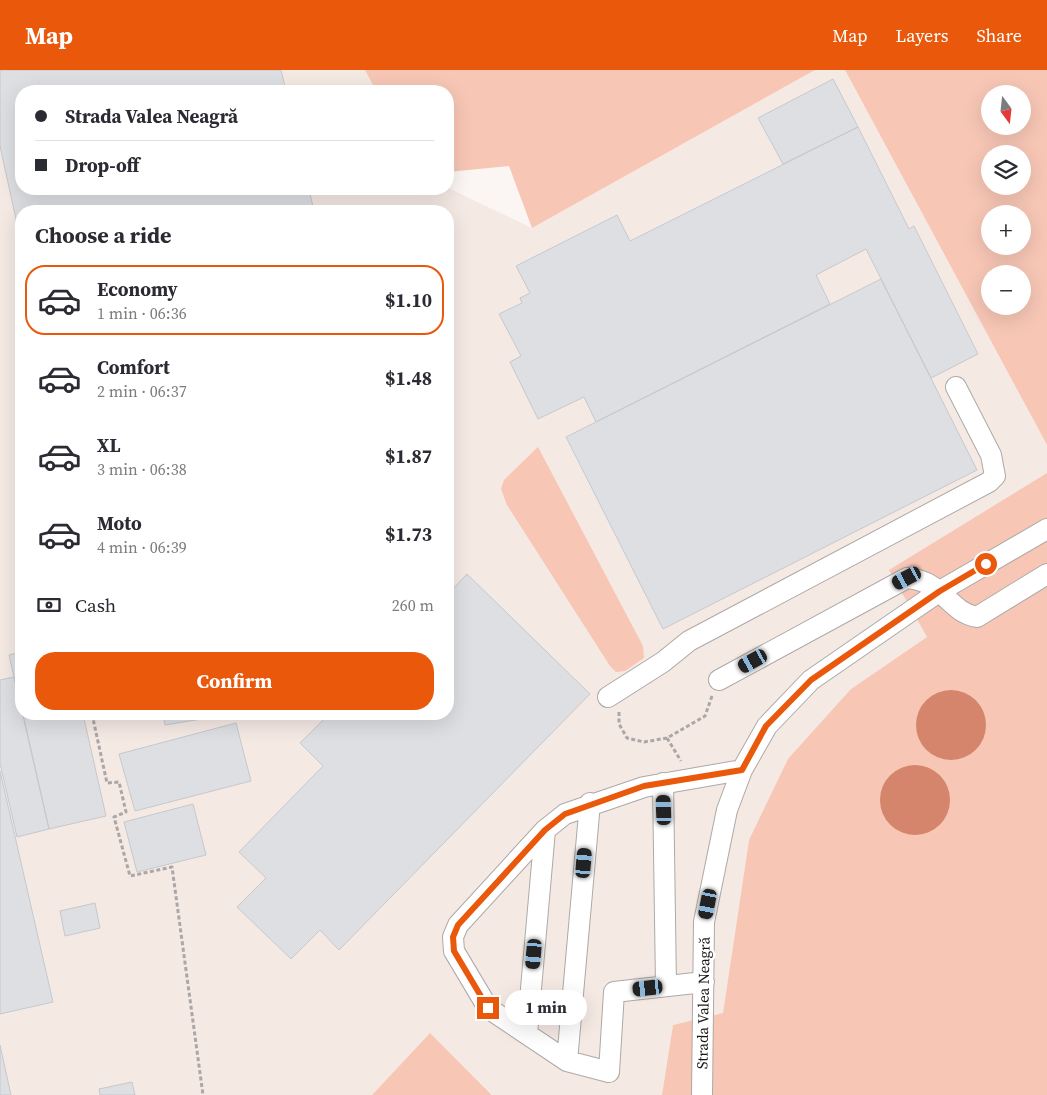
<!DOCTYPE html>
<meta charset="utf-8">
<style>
:root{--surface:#fff;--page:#f2f2f3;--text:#2b2b33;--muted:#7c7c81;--line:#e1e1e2;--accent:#ea580c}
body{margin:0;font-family:"Source Serif 4",serif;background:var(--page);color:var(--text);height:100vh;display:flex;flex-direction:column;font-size:19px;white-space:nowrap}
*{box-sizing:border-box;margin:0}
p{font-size:16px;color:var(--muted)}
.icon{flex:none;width:28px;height:28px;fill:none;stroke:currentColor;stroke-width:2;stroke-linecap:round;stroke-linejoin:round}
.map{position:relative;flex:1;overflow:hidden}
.panel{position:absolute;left:15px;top:135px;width:439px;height:515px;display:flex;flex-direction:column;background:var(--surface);border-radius:20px;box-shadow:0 5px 20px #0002}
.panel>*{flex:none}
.hud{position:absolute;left:15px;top:15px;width:439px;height:110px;border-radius:20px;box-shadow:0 5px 20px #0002;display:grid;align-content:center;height:110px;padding:0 20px;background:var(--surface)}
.needle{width:32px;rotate:165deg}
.controls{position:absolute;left:981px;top:15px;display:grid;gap:10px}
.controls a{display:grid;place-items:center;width:50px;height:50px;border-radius:50%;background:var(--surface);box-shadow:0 5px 20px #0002;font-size:25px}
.end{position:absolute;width:22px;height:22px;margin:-11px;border:6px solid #ea580c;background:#fff;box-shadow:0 0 0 2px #fff}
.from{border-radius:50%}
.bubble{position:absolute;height:35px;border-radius:18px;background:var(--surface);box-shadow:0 5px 20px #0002;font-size:16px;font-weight:700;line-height:35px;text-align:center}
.car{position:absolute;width:15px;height:30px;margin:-15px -8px;border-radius:6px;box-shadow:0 0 4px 1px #0007;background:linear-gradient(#222 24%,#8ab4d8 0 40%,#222 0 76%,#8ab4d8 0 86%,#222 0)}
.hud b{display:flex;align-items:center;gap:18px;height:48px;font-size:19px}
.hud b+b{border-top:1px solid var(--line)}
.hud i{width:12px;height:12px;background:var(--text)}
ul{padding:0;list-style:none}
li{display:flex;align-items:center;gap:15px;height:70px;margin:0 10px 8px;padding:0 10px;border:2px solid transparent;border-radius:20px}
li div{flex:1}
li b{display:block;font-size:19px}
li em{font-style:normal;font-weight:700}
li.current{border-color:var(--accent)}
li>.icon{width:45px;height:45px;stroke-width:1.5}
h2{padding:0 20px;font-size:22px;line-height:60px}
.pay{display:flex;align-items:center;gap:12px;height:55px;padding:0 20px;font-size:19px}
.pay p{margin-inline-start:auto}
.button{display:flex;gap:10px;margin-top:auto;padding:10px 20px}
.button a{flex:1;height:58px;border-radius:20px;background:var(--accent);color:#fff;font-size:20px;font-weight:700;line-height:58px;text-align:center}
header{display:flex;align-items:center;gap:30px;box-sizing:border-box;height:70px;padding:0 25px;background:var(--accent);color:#fff}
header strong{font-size:24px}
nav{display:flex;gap:28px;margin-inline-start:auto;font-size:18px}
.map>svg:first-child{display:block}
.built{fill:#f5e9e4;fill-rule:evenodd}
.green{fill:#f7c6b5;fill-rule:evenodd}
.water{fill:#d5856b}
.building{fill:#dddfe3;stroke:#c6c8cc}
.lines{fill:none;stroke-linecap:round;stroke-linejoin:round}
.minor-casing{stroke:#ada9a7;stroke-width:22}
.path{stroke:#aba7a6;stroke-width:3;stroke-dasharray:4 2.5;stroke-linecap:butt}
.minor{stroke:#fff;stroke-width:20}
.route{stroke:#ea580c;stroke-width:6}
.labels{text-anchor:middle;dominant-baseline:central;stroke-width:5;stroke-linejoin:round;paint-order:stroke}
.street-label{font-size:15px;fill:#181716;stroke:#fff}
</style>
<header>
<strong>Map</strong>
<nav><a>Map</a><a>Layers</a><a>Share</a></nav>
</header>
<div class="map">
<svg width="1047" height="1025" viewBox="0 0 1047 1025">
<rect width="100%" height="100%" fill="#fbf6f4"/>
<!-- built -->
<path class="built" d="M0 0H365L376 21H21V119L448 118 532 158 815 0H845L1047 375V403L890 500 927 567 851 619 749 770 723 943 673 955 662 1025H493L430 963 372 1025H0ZM21 141H448V644H21Z"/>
<!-- green -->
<path class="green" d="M365 0H815L532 158 509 96 448 102V21H376Z
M845 0H1047V375ZM990 24H1022V56H990ZM990 84H1022V116H990ZM990 144H1022V176H990ZM990 204H1022V236H990Z
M538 377 643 576 644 588 625 601 616 602 610 596 507 435 501 419 504 410Z
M1047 403V1025H662L673 955 723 943 749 770 788 689 851 619 927 567 889 500Z
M430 963 492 1025H493H372Z"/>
<!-- water -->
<path class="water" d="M916 655a35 35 0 1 1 70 0a35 35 0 1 1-70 0Z
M880 730a35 35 0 1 1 70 0a35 35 0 1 1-70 0Z"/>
<!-- building -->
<path class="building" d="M0 0H281L286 21H21V119H309L314 141H21V172L0 76Z
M833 9 858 57 783 94 758 48Z
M858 57 909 159 914 156 978 284 931 308 866 179 816 205 830 234 596 352 584 327 538 349 510 292 521 286 499 244 522 233 520 228 530 223 516 196 617 145 630 171Z
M881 209 977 400 663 559 566 367Z
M467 504 590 624 339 880 320 860 291 889 237 837 266 808 239 782 323 696 300 673 329 644H448V524Z
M21 582V638L9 585Z
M14 607 49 759 17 767 0 693V610Z
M23 644H83L106 746 49 759Z
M163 644H232L165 655Z
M236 653 251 711 135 741 119 684Z
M0 701 53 932 0 944Z
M193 734 206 785 137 802 124 752Z
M95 833 100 858 65 866 60 841Z
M0 975 11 1025H0Z
M132 1012 135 1025H100L99 1019Z"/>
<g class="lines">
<defs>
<path id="minor" d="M719 610 907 508C944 511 948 542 977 547L1047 504
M608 627 663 592 689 571 989 412 995 406 991 385 956 317
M663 713 666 916
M704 912 614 922 609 1002 567 991 488 938 454 881 453 867 458 855 545 760 565 744 644 717 742 700
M527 964 545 760
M567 991 590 733
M702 1025 704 852 727 740 742 700 767 656 811 610 940 521 1047 459"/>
</defs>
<!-- minor casing -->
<use href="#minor" class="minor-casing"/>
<!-- path -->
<path class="path" d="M619 642V654L627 668 644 672 667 668 705 646 712 626
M92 644 107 713 119 712 126 742 114 747 130 806 172 797 203 1025
M667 668 681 691"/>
<!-- minor -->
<use href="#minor" class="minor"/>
</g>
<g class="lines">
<!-- route -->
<path class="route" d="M488 938 454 881 453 867 458 855 545 760 565 744 644 716 742 700 766 656 811 610 940 521 986 494"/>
</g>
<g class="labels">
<!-- street labels -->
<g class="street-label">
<text transform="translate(703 933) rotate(-89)">Strada Valea Neagră</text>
</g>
</g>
</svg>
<div class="controls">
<a><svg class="needle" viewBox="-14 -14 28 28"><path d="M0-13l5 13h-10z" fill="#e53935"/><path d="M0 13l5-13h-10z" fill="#7c7c81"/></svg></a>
<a><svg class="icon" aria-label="layers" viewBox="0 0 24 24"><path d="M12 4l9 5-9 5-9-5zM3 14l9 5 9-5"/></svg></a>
<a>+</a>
<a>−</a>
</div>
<i class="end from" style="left:986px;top:494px"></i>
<i class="end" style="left:488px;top:938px"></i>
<div class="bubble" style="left:505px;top:920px;width:82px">1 min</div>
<i class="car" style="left:907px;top:508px;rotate:242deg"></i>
<i class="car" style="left:753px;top:591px;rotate:241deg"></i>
<i class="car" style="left:664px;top:740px;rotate:358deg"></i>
<i class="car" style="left:584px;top:793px;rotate:5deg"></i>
<i class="car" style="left:708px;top:834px;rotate:191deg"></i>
<i class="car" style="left:534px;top:884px;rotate:185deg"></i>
<i class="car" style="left:648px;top:918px;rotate:264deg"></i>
<div class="hud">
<b><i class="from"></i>Strada Valea Neagră</b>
<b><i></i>Drop-off</b>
</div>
<section class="panel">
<h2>Choose a ride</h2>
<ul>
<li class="current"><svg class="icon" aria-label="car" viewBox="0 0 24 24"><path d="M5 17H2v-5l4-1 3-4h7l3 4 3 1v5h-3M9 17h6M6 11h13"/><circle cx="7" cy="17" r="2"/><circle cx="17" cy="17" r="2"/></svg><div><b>Economy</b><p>1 min · 06:36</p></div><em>$1.10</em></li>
<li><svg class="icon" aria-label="car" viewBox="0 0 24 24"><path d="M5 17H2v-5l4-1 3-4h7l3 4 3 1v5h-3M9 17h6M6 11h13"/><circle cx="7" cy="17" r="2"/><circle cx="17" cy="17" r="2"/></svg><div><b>Comfort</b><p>2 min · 06:37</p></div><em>$1.48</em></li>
<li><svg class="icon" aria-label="car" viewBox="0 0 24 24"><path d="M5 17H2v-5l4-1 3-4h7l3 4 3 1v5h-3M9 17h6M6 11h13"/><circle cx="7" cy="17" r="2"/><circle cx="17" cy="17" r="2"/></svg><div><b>XL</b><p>3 min · 06:38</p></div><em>$1.87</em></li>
<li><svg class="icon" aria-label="car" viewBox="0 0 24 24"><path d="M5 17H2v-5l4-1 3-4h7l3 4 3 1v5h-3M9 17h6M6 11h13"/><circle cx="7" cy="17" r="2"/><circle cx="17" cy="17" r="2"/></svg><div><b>Moto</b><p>4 min · 06:39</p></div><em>$1.73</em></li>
</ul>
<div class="pay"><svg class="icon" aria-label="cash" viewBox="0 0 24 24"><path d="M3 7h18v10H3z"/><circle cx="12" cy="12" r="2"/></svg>Cash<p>260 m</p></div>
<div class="button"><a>Confirm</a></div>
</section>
</div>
